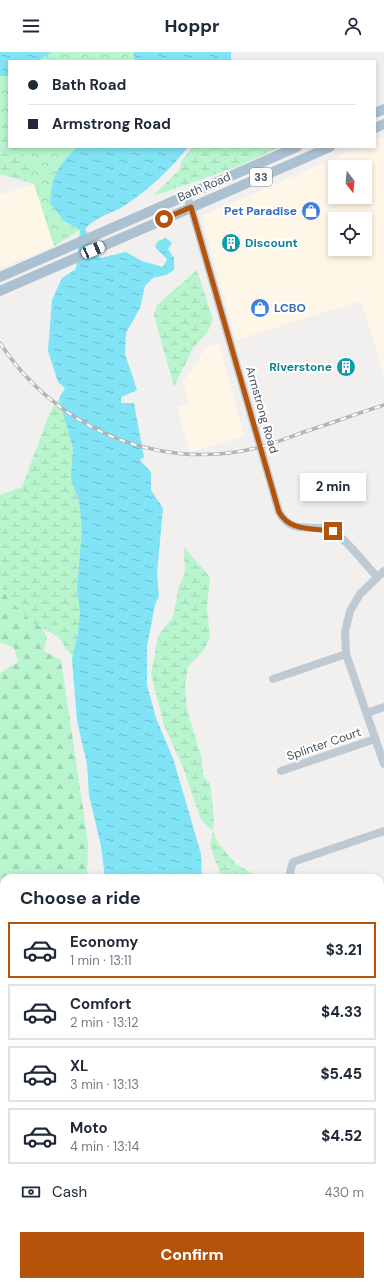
<!DOCTYPE html>
<meta charset="utf-8">
<style>
:root{--surface:#fff;--page:#f6f6f7;--text:#1f2937;--muted:#747a83;--line:#e0e1e3;--accent:#b45309}
body{margin:0;font-family:"DM Sans",sans-serif;background:var(--page);color:var(--text);height:100vh;display:flex;flex-direction:column;font-size:15px;white-space:nowrap}
*{box-sizing:border-box;margin:0}
p{font-size:13px;color:var(--muted)}
.icon{flex:none;width:22px;height:22px;fill:none;stroke:currentColor;stroke-width:2;stroke-linecap:round;stroke-linejoin:round}
.map{position:relative;flex:1;overflow:hidden}
.sheet{position:absolute;left:0px;top:822px;width:384px;height:412px;display:flex;flex-direction:column;background:var(--surface);border-radius:12px 12px 0 0;box-shadow:0 2px 6px #0003}
.sheet>*{flex:none}
.guide{position:absolute;left:8px;top:8px;width:368px;height:88px;border-radius:0px;box-shadow:0 2px 6px #0003;display:grid;align-content:center;height:88px;padding:0 20px;background:var(--surface)}
.needle{width:26px;rotate:164deg}
.controls{position:absolute;left:328px;top:108px;display:grid;gap:8px}
.controls a{display:grid;place-items:center;width:44px;height:44px;border-radius:0px;background:var(--surface);box-shadow:0 2px 6px #0003;font-size:20px}
.end{position:absolute;width:18px;height:18px;margin:-9px;border:5px solid #b45309;background:#fff;box-shadow:0 0 0 2px #fff}
.from{border-radius:50%}
.bubble{position:absolute;height:28px;border-radius:0px;background:var(--surface);box-shadow:0 2px 6px #0003;font-size:13px;font-weight:800;line-height:28px;text-align:center}
.car{position:absolute;width:12px;height:24px;margin:-12px -6px;border-radius:5px;box-shadow:0 0 3px 1px #0007;background:linear-gradient(#fff 24%,#345 0 40%,#fff 0 76%,#345 0 86%,#fff 0)}
.guide b{display:flex;align-items:center;gap:14px;height:38px;font-size:15px}
.guide b+b{border-top:1px solid var(--line)}
.guide i{width:10px;height:10px;background:var(--text)}
ul{padding:0;list-style:none}
li{display:flex;align-items:center;gap:12px;height:56px;margin:0 8px 6px;padding:0 12px;border:2px solid var(--line);border-radius:0px}
li div{flex:1}
li b{display:block;font-size:15px}
li em{font-style:normal;font-weight:800}
li.on{border-color:var(--accent)}
li>.icon{width:36px;height:36px;stroke-width:1.5}
h2{padding:0 20px;font-size:18px;line-height:48px}
.pay{display:flex;align-items:center;gap:10px;height:44px;padding:0 20px;font-size:15px}
.pay p{margin-inline-start:auto}
.primary-button{display:flex;gap:8px;margin-top:auto;padding:8px 20px}
.primary-button a{flex:1;height:46px;border-radius:0px;background:var(--accent);color:#fff;font-size:16px;font-weight:800;line-height:46px;text-align:center}
header{display:flex;justify-content:space-between;align-items:center;height:52px;padding:0 20px;background:var(--surface);font-size:18px;font-weight:800}
.map>svg:first-child{display:block}
.commercial{fill:#fef6e7;fill-rule:evenodd}
.forest{fill:url(#forest-firs)}
.wetland{fill:url(#wetland-marsh)}
.park{fill:url(#park-crowns)}
.water{fill:url(#water-ripples)}
.lines{fill:none;stroke-linecap:round;stroke-linejoin:round}
.stream{stroke:#80e3f6;stroke-width:2}
.minor{stroke:#becad3;stroke-width:8}
.major{stroke:#abc0d1;stroke-width:10}
.rail-casing{stroke:#b0b5ba;stroke-width:3.5}
.rail{stroke:#fff;stroke-width:2;stroke-dasharray:6;stroke-linecap:butt}
.route{stroke:#b45309;stroke-width:5}
.labels{text-anchor:middle;dominant-baseline:central;stroke-width:4;stroke-linejoin:round;paint-order:stroke}
.shield{fill:#fff;stroke:#7d878f;stroke-width:1}
.shield-label{font-size:11px;font-weight:bold;fill:#45545f}
.street-label{font-size:12px;fill:#45545f;stroke:#fff}
.shop-label{font-size:12px;font-weight:bold;fill:#366cbe;stroke:#fff;text-anchor:end}
.culture-label{font-size:12px;font-weight:bold;fill:#0d838f;stroke:#fff;text-anchor:start}
</style>
<header><svg class="icon" aria-label="menu" viewBox="0 0 24 24"><path d="M4 6h16M4 12h16M4 18h16"/></svg>Hoppr<svg class="icon" aria-label="person" viewBox="0 0 24 24"><circle cx="12" cy="8" r="4"/><path d="M4 21q1-7 8-7t8 7"/></svg></header>
<div class="map">
<svg width="384" height="1234" viewBox="0 0 384 1234">
<defs>
<pattern id="forest-firs" width="22" height="20" patternUnits="userSpaceOnUse"><rect width="22" height="20" fill="#b8f4cd"/><path d="M5 1l3.5 6h-7zM16 11l3.5 6h-7z" fill="#a0d3b2"/></pattern>
<pattern id="wetland-marsh" width="20" height="14" patternUnits="userSpaceOnUse"><rect width="20" height="14" fill="#b8f4cd"/><path d="M1 5h8M5 5V1M11 12h8M15 12V8" fill="none" stroke="#a0d3b2"/></pattern>
<pattern id="park-crowns" width="20" height="18" patternUnits="userSpaceOnUse"><rect width="20" height="18" fill="#b8f4cd"/><path d="M2 6a3 3 0 1 1 6 0M12 15a3 3 0 1 1 6 0" fill="none" stroke="#a0d3b2"/></pattern>
<pattern id="water-ripples" width="26" height="14" patternUnits="userSpaceOnUse"><rect width="26" height="14" fill="#80e3f6"/><path d="M2 4q2-2 4 0t4 0M15 11q2-2 4 0t4 0" fill="none" stroke="#6bbbca"/></pattern>
</defs>
<rect width="100%" height="100%" fill="#f2efef"/>
<!-- commercial -->
<path class="commercial" d="M384 85V323L361 249 236 288 203 171 204 163 360 95H375V88ZM335 115H365V145H335ZM335 167H365V197H335Z
M34 132 54 194 0 216V143Z
M219 291 244 384 190 400 177 355 189 351 183 330 206 295Z"/>
<!-- forest -->
<path class="forest" d="M10 506 47 586 44 599 61 608 88 790 87 826H4V869L0 870V621L18 610 14 596 0 590V515Z
M4 944V1219L0 1227V946Z"/>
<!-- wetland -->
<path class="wetland" d="M0 0H123L126 9H9V95H88L51 161 41 152 34 132 0 122Z
M193 95H280L237 115 153 144 179 118 182 108Z
M197 218 213 268 208 279 193 296 174 335 154 263 157 253Z
M72 342 87 388 83 614 65 596 59 585 31 570 7 545 0 532V443L22 435 51 358 57 349Z
M184 495 210 525 207 556 210 585 204 598 188 615 185 635 187 658 201 704 204 726 210 731 214 765 213 779 218 791 236 812 260 826H222L210 793 213 779 201 768 184 718 164 673 151 622 158 584 174 563 178 537 185 521Z
M384 1100V1145H380V1102Z
M380 1210H384V1234H298L300 1230H380Z
M19 1230H257V1234H20Z"/>
<!-- park -->
<path class="park" d="M52 0H133L135 9H37Z
M0 24H9V73L0 68Z
M20 95H77L63 110 64 169 80 178 54 194 27 109Z"/>
<!-- water -->
<path class="water" d="M0 0H52L37 9H9V24H0Z
M133 0H231V9H135Z
M77 95H188C172 116 149 137 127 152 114 161 96 164 85 177L100 206 126 200 142 209 163 215 167 207 155 195 158 189 166 186 172 191 168 197 174 206V218L166 223 153 226 145 234 140 256 126 281 125 302 137 338 121 345V351H134L144 405 140 408 151 420V438L163 456 157 521 159 544 155 553 147 594V633L156 666 173 706 201 802 202 826H103L104 818 101 794 89 743 87 712 77 669 72 607 78 581 80 561 77 537 82 478 79 449 71 427 73 396 59 346 65 336 58 330 48 299 52 248 62 226 76 217 80 178 64 169 50 151C52 122 58 115 77 95Z
M257 1230H300L298 1234H257Z"/>
<g class="lines">
<!-- stream -->
<path class="stream" d="M0 889 4 890"/>
<!-- minor -->
<path class="minor" d="M186 144 191 155 279 460C293 486 315 469 334 480 346 487 366 513 377 525
M384 519 360 542 350 559 345 580 346 602 384 712
M273 627 346 602
M367 661 384 655
M281 719 375 687
M292 826 290 820 293 810 384 779
M380 877 384 875
M380 899 384 911"/>
<!-- major -->
<path class="major" d="M375 61 384 57
M375 76 384 72
M0 225 297 95
M0 239 330 95"/>
<defs>
<path id="rail" d="M0 291C54 374 154 419 252 397 268 394 285 387 301 381 329 372 356 362 384 353"/>
</defs>
<!-- rail casing -->
<use href="#rail" class="rail-casing"/>
<!-- rail -->
<use href="#rail" class="rail"/>
</g>
<g class="lines">
<!-- route -->
<path class="route" d="M164 167 191 155 279 460C290 480 313 476 333 479"/>
</g>
<!-- icons -->
<defs>
<symbol id="shop-disc" viewBox="-11 -11 22 22"><circle r="9.5" fill="#3f7fe0" stroke="#fff"/><path d="M-5-2.5h2.3a2.7 3.5 0 0 1 5.4 0H5L5.5 6h-11ZM-1.5-2.5h3a1.5 2.3 0 0 0-3 0Z" fill="#fff"/></symbol>
<symbol id="building-disc" viewBox="-11 -11 22 22"><circle r="9.5" fill="#0f9aa8" stroke="#fff"/><path d="M-4-6H4V6H1V3H-1V6H-4ZM-2.5-4.3h1.7v1.8h-1.7ZM.8-4.3h1.7v1.8H.8ZM-2.5-1h1.7V.8h-1.7ZM.8-1h1.7V.8H.8Z" fill="#fff"/></symbol>
</defs>
<g fill-rule="evenodd">
<use href="#shop-disc" x="300" y="148" width="22" height="22"/>
<use href="#building-disc" x="220" y="180" width="22" height="22"/>
<use href="#shop-disc" x="249" y="245" width="22" height="22"/>
<use href="#building-disc" x="335" y="304" width="22" height="22"/>
</g>
<g class="labels">
<!-- shield labels -->
<rect class="shield" x="250" y="116" width="22" height="18" rx="3"/>
<g class="shield-label">
<text x="261" y="125">33</text>
</g>
<!-- street labels -->
<g class="street-label">
<text transform="translate(204 135) rotate(-23)">Bath Road</text>
<text transform="translate(262 358) rotate(74)">Armstrong Road</text>
<text transform="translate(324 692) rotate(-19)">Splinter Court</text>
</g>
<!-- shop labels -->
<g class="shop-label">
<text x="297" y="159">Pet Paradise</text>
<text x="274" y="256" text-anchor="start">LCBO</text>
</g>
<!-- culture labels -->
<g class="culture-label">
<text x="245" y="191">Discount</text>
<text x="332" y="315" text-anchor="end">Riverstone</text>
</g>
</g>
</svg>
<div class="controls">
<a><svg class="needle" viewBox="-14 -14 28 28"><path d="M0-13l5 13h-10z" fill="#e53935"/><path d="M0 13l5-13h-10z" fill="#747a83"/></svg></a>
<a><svg class="icon" aria-label="locate" viewBox="0 0 24 24"><circle cx="12" cy="12" r="6"/><path d="M12 2v4M12 18v4M2 12h4M18 12h4"/></svg></a>
</div>
<i class="end from" style="left:164px;top:167px"></i>
<i class="end" style="left:333px;top:479px"></i>
<div class="bubble" style="left:300px;top:421px;width:66px">2 min</div>
<i class="car" style="left:93px;top:198px;rotate:67deg"></i>
<div class="guide">
<b><i class="from"></i>Bath Road</b>
<b><i></i>Armstrong Road</b>
</div>
<section class="sheet">
<h2>Choose a ride</h2>
<ul>
<li class="on"><svg class="icon" aria-label="car" viewBox="0 0 24 24"><path d="M5 17H2v-5l4-1 3-4h7l3 4 3 1v5h-3M9 17h6M6 11h13"/><circle cx="7" cy="17" r="2"/><circle cx="17" cy="17" r="2"/></svg><div><b>Economy</b><p>1 min · 13:11</p></div><em>$3.21</em></li>
<li><svg class="icon" aria-label="car" viewBox="0 0 24 24"><path d="M5 17H2v-5l4-1 3-4h7l3 4 3 1v5h-3M9 17h6M6 11h13"/><circle cx="7" cy="17" r="2"/><circle cx="17" cy="17" r="2"/></svg><div><b>Comfort</b><p>2 min · 13:12</p></div><em>$4.33</em></li>
<li><svg class="icon" aria-label="car" viewBox="0 0 24 24"><path d="M5 17H2v-5l4-1 3-4h7l3 4 3 1v5h-3M9 17h6M6 11h13"/><circle cx="7" cy="17" r="2"/><circle cx="17" cy="17" r="2"/></svg><div><b>XL</b><p>3 min · 13:13</p></div><em>$5.45</em></li>
<li><svg class="icon" aria-label="car" viewBox="0 0 24 24"><path d="M5 17H2v-5l4-1 3-4h7l3 4 3 1v5h-3M9 17h6M6 11h13"/><circle cx="7" cy="17" r="2"/><circle cx="17" cy="17" r="2"/></svg><div><b>Moto</b><p>4 min · 13:14</p></div><em>$4.52</em></li>
</ul>
<div class="pay"><svg class="icon" aria-label="cash" viewBox="0 0 24 24"><path d="M3 7h18v10H3z"/><circle cx="12" cy="12" r="2"/></svg>Cash<p>430 m</p></div>
<div class="primary-button"><a>Confirm</a></div>
</section>
</div>
